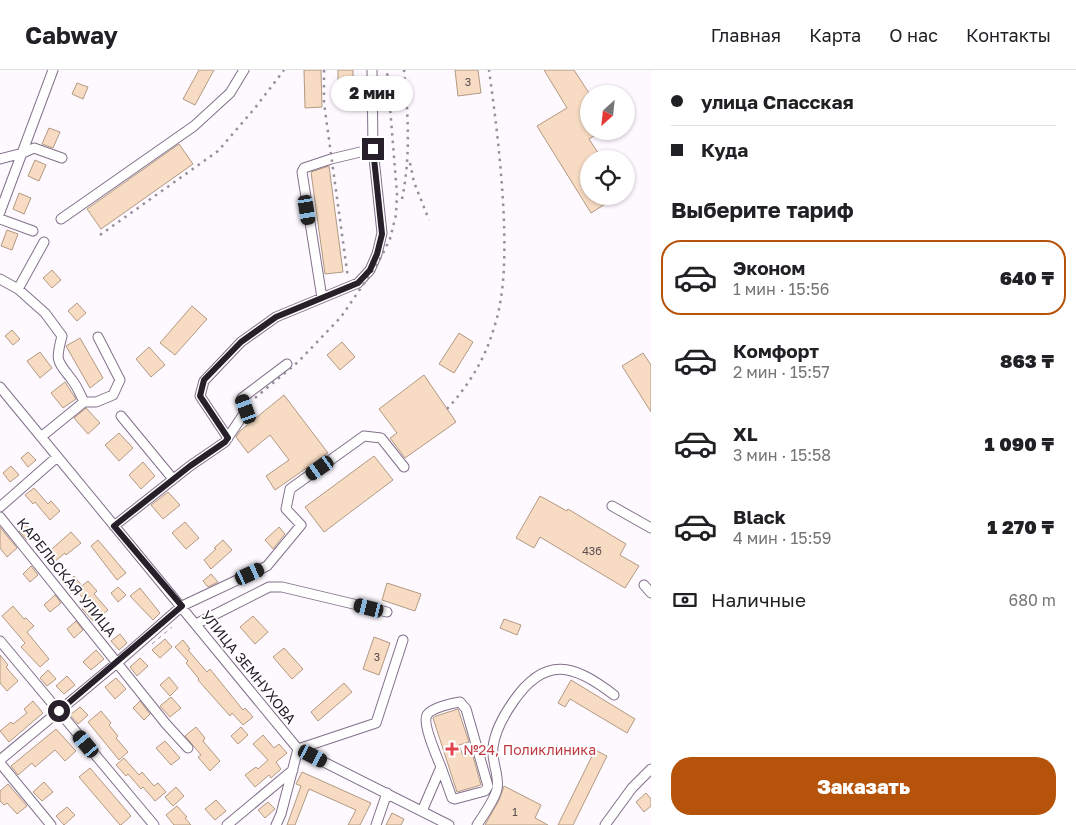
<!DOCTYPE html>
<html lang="ru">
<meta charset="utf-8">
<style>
:root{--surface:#fff;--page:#f6f6f6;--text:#202124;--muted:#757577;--line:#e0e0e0;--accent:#b45309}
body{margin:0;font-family:"Golos Text",sans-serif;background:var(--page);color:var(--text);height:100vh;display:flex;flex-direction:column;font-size:19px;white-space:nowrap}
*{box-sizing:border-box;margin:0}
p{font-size:16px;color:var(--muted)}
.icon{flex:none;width:28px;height:28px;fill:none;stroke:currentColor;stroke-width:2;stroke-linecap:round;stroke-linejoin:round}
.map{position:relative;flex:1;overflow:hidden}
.sheet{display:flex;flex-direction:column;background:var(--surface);width:425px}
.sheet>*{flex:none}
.guide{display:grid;align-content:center;height:110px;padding:0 20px;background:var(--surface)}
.needle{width:32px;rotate:207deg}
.buttons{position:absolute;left:580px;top:15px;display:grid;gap:10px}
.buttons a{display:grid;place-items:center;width:55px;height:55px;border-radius:50%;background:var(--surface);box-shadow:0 1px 4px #0004;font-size:25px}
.end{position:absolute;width:22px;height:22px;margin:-11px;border:6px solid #271f2a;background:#fff;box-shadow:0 0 0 2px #fff}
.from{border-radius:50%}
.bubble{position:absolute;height:35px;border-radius:18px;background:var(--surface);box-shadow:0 1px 4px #0004;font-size:16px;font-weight:800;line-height:35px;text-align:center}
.car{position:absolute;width:15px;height:30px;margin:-15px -8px;border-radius:6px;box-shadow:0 0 4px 1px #0007;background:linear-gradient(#222 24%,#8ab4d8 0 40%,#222 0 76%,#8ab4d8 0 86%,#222 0)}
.guide b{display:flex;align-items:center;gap:18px;height:48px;font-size:19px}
.guide b+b{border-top:1px solid var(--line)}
.guide i{width:12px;height:12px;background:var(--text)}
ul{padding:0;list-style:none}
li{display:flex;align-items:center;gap:15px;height:75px;margin:0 10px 8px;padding:0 10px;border:2px solid transparent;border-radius:20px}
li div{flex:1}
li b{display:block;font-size:19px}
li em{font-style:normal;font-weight:800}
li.active{border-color:var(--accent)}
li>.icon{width:45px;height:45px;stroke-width:1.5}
h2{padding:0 20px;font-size:22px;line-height:60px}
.pay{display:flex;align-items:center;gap:12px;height:55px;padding:0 20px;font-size:19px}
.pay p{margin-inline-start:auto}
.button{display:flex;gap:10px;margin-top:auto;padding:10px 20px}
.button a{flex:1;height:58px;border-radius:20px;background:var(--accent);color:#fff;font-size:20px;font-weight:800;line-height:58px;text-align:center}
header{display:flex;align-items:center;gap:30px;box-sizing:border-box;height:70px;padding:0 25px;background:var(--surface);border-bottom:1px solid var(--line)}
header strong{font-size:24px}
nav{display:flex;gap:28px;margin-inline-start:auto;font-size:18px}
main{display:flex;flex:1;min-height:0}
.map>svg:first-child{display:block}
.building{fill:#f7dbc3;stroke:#b29982}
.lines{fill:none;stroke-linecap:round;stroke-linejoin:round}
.minor-casing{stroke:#82708a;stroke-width:11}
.path{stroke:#9c969e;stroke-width:1;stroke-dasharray:4 4;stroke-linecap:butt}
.minor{stroke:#fff;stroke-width:9}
.rail{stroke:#958f98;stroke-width:2.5;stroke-dasharray:2.5 5;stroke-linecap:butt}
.route{stroke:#271f2a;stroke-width:6}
.health-dot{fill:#e0444e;stroke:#fff;stroke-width:2}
.labels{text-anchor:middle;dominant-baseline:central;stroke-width:4;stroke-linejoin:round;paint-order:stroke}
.number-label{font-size:11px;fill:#5b4e50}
.street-label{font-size:14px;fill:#271f2a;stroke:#fff}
.health-label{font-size:14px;fill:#be3a42;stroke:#fff;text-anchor:start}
</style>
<header>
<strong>Cabway</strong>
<nav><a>Главная</a><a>Карта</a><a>О нас</a><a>Контакты</a></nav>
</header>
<main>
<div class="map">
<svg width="651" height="755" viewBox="0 0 651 755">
<rect width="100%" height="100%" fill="#fdf9ff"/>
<!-- building -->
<path class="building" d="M199 0H214L195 35 183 29Z
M304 0H321L322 37 305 38Z
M338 0H353V13L338 12Z
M455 0H478L481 23 458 26Z
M544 0H574L589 23V61H602L589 69 602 89H589V126H618L591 143 537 56 567 38Z
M77 13 88 17 83 29 72 24Z
M49 58 60 62 53 78 42 74Z
M179 74 193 94 101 159 87 139Z
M35 90 46 95 39 111 28 106Z
M329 96 343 202 325 204 311 102Z
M19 123 31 128 24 144 13 139Z
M7 160 18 164 12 180 1 176Z
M52 200 61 210 52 218 43 208Z
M77 233 86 243 77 251 68 241Z
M192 236 207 249 175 285 160 273Z
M12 260 20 269 13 275 5 266Z
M459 263 473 272 454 303 439 294Z
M80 268 103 308 90 318 66 276Z
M342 272 355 287 340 300 327 285Z
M149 277 165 295 151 307 136 289Z
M40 282 52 298 40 308 27 291Z
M643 283 651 295V342L622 296Z
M424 305 456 352 405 388 390 368 397 363 379 339Z
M65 312 76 329 63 338 51 323Z
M284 325 328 383 275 420 266 406 289 390 270 365 248 383 236 367 240 361Z
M86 338 100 353 88 364 74 348Z
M119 363 133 378 119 391 105 375Z
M28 382 36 390 28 397 21 388Z
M374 386 393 410 324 462 305 437Z
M143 392 155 406 141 419 129 405Z
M11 396 19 405 10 412 3 403Z
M34 418 48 434 51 431 60 441 50 450 35 432 33 434 25 425Z
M168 422 180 435 163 449 151 435Z
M540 426 567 441 568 439 626 474 620 485 639 496 625 518 540 467 534 478 516 468Z
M185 452 199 468 186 479 172 463Z
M26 455 34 464 27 470 19 461Z
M0 457 17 478 7 487 0 478Z
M279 457 285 464 273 479 265 470Z
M71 462 81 473 66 485 65 483 52 494 44 486Z
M98 470 126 503 117 510 91 476Z
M223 470 232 480 211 499 204 490 216 479 214 478Z
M31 496 38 505 30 512 23 504Z
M211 504 218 512 208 517 203 511Z
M74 506 82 516 88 511 97 521 94 524 108 540 94 552 82 539 88 534 76 520 73 523 66 514Z
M387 513 421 524 415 541 382 530Z
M118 517 126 525 118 532 111 523Z
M140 518 160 543 153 550 130 526Z
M55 525 61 533 50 542 44 535Z
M13 536 24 549 26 548 34 556 27 562 49 589 40 597 21 577 25 573 2 546Z
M253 546 268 562 255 574 240 557Z
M504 549 521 555 517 565 500 558Z
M76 551 83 560 74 568 67 559Z
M120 564 127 573 119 580 111 571Z
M374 567 390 573 379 605 363 599Z
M165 569 172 577 160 588 152 580Z
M183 570 190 579 188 580 207 602 210 599 243 640 245 638 253 647 243 655 232 643 230 646 198 610 199 609 186 593 188 591 175 577Z
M284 578 303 599 292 609 273 587Z
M96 580 104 589 91 600 83 592Z
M0 585 8 595 6 597 18 611 7 621 0 613Z
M140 588 148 596 137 606 130 597Z
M48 600 56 609 47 616 40 608Z
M67 606 75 615 64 624 56 616Z
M169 607 178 618 170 626 160 615Z
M116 608 126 619 115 629 105 617Z
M571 610 635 649 627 663 570 629 565 637 558 633Z
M344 613 352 622 318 651 311 642Z
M171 627 181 638 170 647 160 636Z
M33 631 43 643 9 672 0 661 11 652 13 654 27 643 24 639Z
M140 631 150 644 144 650 133 638Z
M80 637 88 645 78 654 70 645Z
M458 639 469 672 459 675 463 686 472 683 481 715 457 722 433 648 436 646Z
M101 641 111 653 109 655 118 666 116 668 128 682 119 690 88 652Z
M196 657 205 668 203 671 220 691 210 701 198 687 201 685 185 666Z
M241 657 248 665 238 674 231 666Z
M56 659 76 681 65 691 55 680 35 697 32 693 18 705 11 696Z
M263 665 274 678 279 674 287 683 276 692 281 699 271 708 269 705 255 717 245 705 256 697 258 699 268 690 253 674Z
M165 671 180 688 171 695 156 678Z
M595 680 607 686 573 755H558Z
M124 688 139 705 142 702 154 716 158 713 166 722 155 731 143 717 141 719 128 704 126 706 116 695Z
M90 698 131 746 121 755H120L79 707Z
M302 702 371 733 360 755H348L356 740 309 719 295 755H287L301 716 296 714Z
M44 712 53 722 42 731 33 722Z
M8 714 27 736 17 744 7 733 4 735 0 731V721Z
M504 716 541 735 535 748 548 755H485L499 730Z
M176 717 184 726 173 736 165 727Z
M646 723 651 729V736L644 742 636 732Z
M216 730 226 741 215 750 205 739Z
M268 732 275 739 265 748 258 740Z
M177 736 187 747 185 748 191 755H174L166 745Z
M67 737 75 745 64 755 56 746Z
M392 743 404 749 401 755H386Z"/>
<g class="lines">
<defs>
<path id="minor" d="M0 89 23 83 34 78 62 88
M0 142 53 0
M0 149 33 161
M61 149 194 56 230 23 244 0
M0 209 18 219 45 243 62 266C55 292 57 290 72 310 77 316 80 324 84 332L41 367
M18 219 44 172
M322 228 302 102 304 98 331 89 373 79
M0 317 298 679 449 755
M84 332H96L113 325 120 310 98 267
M121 346 173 409
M228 368 200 326 204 311 241 272 276 247 358 213 370 200 377 184 382 163 373 79 372 0
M612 436 651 458
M0 437 57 387
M0 447 166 654 188 678
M114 456 190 396 225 372 247 339 242 328 287 294
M644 515 651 523
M196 554 269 517H282L387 542
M0 571 154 755
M0 690 118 592 182 536 267 496 301 455 286 439 290 419 364 366 381 368 404 397
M0 693 51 755
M422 741 441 697C437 687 422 653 427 645 431 638 452 633 460 632L466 639 488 716 485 721 455 729 452 728 441 697
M227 755 293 700
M276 755 281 744 298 679 376 653 403 570
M376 755 387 723
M477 755C483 746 495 729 497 719 500 706 491 691 493 677 495 661 504 645 513 632 545 585 574 594 614 625
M605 755 632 718 651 699"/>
</defs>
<!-- minor casing -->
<use href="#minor" class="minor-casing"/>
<!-- path -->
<path class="path" d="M152 574 172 557"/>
<!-- minor -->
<use href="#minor" class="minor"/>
<!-- rail -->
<path class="rail" d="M324 0V33L348 208
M410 93 414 112 429 150
M402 129C411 85 408 44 404 0
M100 165 218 81 255 38 284 0
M255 328 298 292 341 247 378 193 390 169 396 145 397 124 387 0
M447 339C468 316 484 291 493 261 505 226 505 188 504 152 502 101 496 50 489 0"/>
</g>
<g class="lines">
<!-- route -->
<path class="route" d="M59 641 182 536 114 456 190 396 225 372 228 368 200 326 204 310 241 272 276 247 358 213 370 200 377 184 382 164 373 79"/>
</g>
<!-- markers -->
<path class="health-dot" d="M449.5 671.5h5v5h5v5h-5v5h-5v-5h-5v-5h5z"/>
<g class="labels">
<!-- number labels -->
<g class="number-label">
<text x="468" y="11">3</text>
<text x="592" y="480">43б</text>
<text x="377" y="586">3</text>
<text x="515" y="741">1</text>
</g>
<!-- street labels -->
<g class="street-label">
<text transform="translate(67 507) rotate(51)">КАРЕЛЬСКАЯ УЛИЦА</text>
<text transform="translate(249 597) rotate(51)">УЛИЦА ЗЕМНУХОВА</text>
</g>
<!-- health labels -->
<g class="health-label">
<text x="463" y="679">№24, Поликлиника</text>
</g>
</g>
</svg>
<div class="buttons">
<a><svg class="needle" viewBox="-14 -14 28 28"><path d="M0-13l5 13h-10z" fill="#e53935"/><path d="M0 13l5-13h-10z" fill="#757577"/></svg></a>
<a><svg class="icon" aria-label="locate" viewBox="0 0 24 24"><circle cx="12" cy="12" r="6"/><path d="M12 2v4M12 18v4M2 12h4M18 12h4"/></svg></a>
</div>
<i class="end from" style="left:59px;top:641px"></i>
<i class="end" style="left:373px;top:79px"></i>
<div class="bubble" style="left:331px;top:6px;width:82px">2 мин</div>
<i class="car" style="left:307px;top:140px;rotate:171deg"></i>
<i class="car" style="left:246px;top:339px;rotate:340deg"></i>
<i class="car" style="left:320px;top:398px;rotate:235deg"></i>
<i class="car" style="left:250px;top:504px;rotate:65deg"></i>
<i class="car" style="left:369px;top:538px;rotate:284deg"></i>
<i class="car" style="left:86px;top:674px;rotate:320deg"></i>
<i class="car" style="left:313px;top:686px;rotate:117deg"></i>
</div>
<section class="sheet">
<div class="guide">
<b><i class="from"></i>улица Спасская</b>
<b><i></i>Куда</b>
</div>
<h2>Выберите тариф</h2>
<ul>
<li class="active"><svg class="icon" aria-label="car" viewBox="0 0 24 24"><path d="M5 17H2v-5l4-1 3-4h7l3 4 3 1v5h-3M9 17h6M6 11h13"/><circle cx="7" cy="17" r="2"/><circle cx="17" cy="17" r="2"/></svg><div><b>Эконом</b><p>1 мин · 15:56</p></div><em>640 ₸</em></li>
<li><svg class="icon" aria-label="car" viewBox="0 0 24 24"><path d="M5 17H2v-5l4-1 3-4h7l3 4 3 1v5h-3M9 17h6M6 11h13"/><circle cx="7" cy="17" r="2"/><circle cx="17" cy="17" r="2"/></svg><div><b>Комфорт</b><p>2 мин · 15:57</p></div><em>863 ₸</em></li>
<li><svg class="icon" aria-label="car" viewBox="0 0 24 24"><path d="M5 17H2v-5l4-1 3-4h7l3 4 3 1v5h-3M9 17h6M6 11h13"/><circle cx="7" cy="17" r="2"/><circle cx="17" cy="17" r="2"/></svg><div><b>XL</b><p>3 мин · 15:58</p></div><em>1 090 ₸</em></li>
<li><svg class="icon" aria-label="car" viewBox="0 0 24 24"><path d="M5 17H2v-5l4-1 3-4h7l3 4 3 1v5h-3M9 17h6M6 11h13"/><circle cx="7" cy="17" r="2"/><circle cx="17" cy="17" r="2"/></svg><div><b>Black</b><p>4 мин · 15:59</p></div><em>1 270 ₸</em></li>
</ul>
<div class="pay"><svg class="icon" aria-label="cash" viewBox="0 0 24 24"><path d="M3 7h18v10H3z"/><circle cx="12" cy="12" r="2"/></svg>Наличные<p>680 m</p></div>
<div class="button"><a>Заказать</a></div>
</section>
</main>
